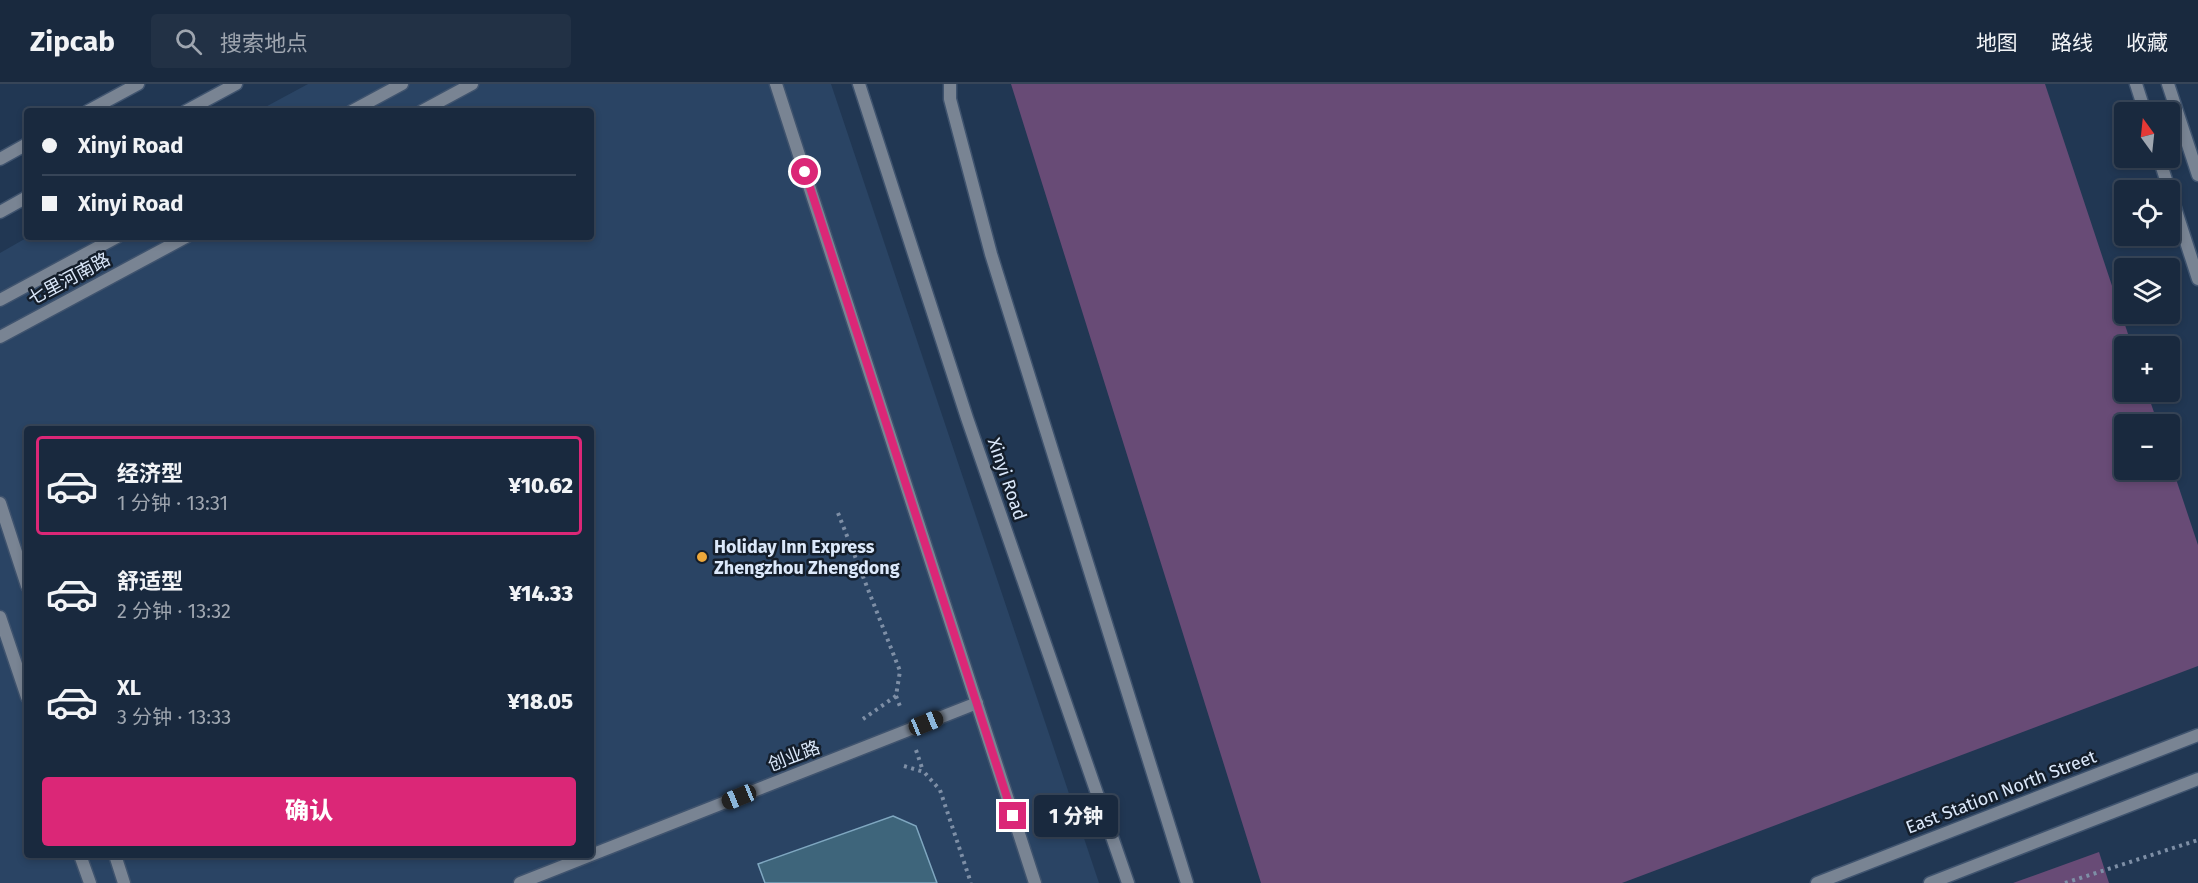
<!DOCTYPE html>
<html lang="zh">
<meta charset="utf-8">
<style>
:root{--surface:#19293e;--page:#223145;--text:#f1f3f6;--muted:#9fa6b0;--line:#374558;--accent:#db2777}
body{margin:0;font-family:"Fira Sans","Noto Sans SC",sans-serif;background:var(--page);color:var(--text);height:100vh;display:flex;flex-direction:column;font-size:22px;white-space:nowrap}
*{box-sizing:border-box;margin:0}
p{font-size:20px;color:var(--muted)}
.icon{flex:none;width:33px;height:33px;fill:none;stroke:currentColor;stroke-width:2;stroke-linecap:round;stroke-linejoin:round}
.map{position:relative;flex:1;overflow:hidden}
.side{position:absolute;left:24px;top:342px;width:570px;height:432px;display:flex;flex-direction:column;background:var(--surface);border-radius:6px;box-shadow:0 3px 9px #0003,0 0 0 2px var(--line)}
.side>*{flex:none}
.top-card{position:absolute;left:24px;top:24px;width:570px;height:132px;border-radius:6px;box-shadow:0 3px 9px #0003,0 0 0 2px var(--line);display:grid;align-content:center;height:132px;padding:0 18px;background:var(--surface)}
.needle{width:39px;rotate:345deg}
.buttons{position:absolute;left:2114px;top:18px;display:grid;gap:12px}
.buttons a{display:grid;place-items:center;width:66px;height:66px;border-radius:6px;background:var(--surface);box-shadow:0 3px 9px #0003,0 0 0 2px var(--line);font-size:30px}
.end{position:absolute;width:27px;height:27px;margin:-14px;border:8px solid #db2777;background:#fff;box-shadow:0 0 0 3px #fff}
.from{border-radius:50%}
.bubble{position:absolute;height:42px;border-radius:6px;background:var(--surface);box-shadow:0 3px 9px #0003,0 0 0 2px var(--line);font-size:20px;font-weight:800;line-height:42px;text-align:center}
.car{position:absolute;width:18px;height:36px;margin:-18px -9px;border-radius:8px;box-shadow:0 0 4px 2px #0007;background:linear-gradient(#222 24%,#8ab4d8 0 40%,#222 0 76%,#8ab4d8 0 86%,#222 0)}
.top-card b{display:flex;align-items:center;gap:21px;height:57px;font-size:22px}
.top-card b+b{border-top:2px solid var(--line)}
.top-card i{width:15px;height:15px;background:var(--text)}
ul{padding:10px 0 0;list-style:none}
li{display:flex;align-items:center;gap:18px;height:99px;margin:0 12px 9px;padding:0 6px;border:3px solid transparent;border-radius:6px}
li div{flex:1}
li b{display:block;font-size:22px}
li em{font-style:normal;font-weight:800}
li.on{border-color:var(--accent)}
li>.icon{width:54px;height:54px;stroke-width:1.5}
.action{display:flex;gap:12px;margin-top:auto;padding:12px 18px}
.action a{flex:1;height:69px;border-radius:6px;background:var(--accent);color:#fff;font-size:24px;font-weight:800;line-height:69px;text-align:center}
header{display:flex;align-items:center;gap:36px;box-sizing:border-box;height:84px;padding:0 30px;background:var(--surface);border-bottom:2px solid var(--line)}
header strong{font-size:28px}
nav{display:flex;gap:33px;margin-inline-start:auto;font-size:21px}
.search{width:420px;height:54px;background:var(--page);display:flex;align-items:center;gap:15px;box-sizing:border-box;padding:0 21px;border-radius:6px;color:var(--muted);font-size:22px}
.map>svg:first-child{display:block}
.built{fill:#2a4464;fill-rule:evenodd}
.green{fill:#684b76}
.building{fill:#3e657b;stroke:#7fa7c0;stroke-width:1.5}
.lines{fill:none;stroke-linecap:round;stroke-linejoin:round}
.minor-casing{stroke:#3f536e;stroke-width:15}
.tertiary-casing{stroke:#3f536e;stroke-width:15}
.path{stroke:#7e8fa6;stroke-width:4;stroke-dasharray:3 4.5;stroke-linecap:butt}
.minor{stroke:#798493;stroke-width:12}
.tertiary{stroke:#798493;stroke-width:12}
.route{stroke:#db2777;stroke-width:8}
.poi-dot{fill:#eda83b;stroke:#141e2b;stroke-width:2}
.labels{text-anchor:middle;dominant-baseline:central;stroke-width:5;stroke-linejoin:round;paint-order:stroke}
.street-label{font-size:18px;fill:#dbe8fa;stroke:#141e2b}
.poi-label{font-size:18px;font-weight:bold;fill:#dbe8fa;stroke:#141e2b;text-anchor:start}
</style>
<header>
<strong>Zipcab</strong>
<div class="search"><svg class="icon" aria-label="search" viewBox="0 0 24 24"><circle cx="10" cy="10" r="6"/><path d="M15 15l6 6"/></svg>搜索地点</div>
<nav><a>地图</a><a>路线</a><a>收藏</a></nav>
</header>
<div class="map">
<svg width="2198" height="799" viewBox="0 0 2198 799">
<rect width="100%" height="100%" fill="#213753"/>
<!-- built -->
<path class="built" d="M308 0H831L1099 799H0V169L28 153H591V27H258ZM27 345H591V771H27Z"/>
<!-- green -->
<path class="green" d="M1011 0H2045L2132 262H2124V308H2147L2158 340H2124V386H2169V374L2198 461V582L1622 799H1261Z
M2099 768 2109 799H2013Z"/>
<!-- building -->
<path class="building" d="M893 732 916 742 937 799H765L758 780Z"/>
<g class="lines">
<defs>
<path id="minor" d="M0 419 27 502
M0 533 27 613
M80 771 90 799
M115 771 124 799
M591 771 977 619
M520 799 591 771"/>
<path id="tertiary" d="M776 0 1035 799
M859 0 967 334 1128 799
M950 0V15L991 170 1187 799
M2136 0 2145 28
M2168 0 2198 91
M88 27 138 0
M186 27 236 0
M352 27 402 0
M422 27 472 0
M2159 74 2198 195
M0 75 27 60
M0 128 27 113
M0 216 117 153
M0 253 186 153
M1817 799 2198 651
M1930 799 2198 695"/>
</defs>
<!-- minor casing -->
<use href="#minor" class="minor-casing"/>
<!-- tertiary casing -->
<use href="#tertiary" class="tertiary-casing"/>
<!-- path -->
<path class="path" d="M838 429 900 587 896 612 863 635
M896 612 901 625
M916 666 923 687
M904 682 924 688 940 706 971 799
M2065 799 2198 756"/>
<!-- minor -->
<use href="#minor" class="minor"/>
<!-- tertiary -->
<use href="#tertiary" class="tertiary"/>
</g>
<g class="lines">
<!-- route -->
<path class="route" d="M805 88 1013 732"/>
</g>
<!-- markers -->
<circle class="poi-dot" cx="702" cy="473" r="6"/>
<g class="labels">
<!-- street labels -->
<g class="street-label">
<text transform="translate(69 195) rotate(-28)">七里河南路</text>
<text transform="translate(1007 395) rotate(71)">Xinyi Road</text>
<text transform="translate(794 672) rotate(-21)">创业路</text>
<text transform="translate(2001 708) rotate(-21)">East Station North Street</text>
</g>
<!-- poi labels -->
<g class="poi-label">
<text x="714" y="463">Holiday Inn Express<tspan x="714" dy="21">Zhengzhou Zhengdong</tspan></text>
</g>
</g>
</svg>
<div class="buttons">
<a><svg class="needle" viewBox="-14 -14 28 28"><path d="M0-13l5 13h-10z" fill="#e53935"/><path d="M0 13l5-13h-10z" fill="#9fa6b0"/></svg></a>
<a><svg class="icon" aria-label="locate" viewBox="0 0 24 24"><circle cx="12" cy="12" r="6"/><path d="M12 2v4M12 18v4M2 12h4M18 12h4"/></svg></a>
<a><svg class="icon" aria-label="layers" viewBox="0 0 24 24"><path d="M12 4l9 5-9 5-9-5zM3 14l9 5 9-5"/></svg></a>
<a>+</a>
<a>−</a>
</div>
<i class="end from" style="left:805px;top:88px"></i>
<i class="end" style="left:1013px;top:732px"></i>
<div class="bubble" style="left:1034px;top:711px;width:84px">1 分钟</div>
<i class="car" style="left:926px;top:639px;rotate:68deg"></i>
<i class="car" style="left:739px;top:713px;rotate:248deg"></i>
<div class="top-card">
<b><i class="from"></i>Xinyi Road</b>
<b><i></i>Xinyi Road</b>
</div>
<section class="side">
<ul>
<li class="on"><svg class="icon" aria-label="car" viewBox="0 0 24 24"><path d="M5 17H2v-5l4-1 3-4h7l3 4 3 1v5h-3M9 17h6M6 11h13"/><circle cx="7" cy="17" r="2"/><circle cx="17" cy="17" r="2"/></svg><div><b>经济型</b><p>1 分钟 · 13:31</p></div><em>¥10.62</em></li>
<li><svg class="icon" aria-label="car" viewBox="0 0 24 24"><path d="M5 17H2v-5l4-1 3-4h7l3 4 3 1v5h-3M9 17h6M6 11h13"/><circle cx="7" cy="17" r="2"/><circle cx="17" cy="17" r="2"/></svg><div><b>舒适型</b><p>2 分钟 · 13:32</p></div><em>¥14.33</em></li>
<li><svg class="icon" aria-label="car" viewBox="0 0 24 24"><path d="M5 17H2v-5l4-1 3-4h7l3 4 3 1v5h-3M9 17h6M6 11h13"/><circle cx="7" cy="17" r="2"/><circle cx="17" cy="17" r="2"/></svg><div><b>XL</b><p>3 分钟 · 13:33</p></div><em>¥18.05</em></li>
</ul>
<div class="action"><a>确认</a></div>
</section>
</div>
